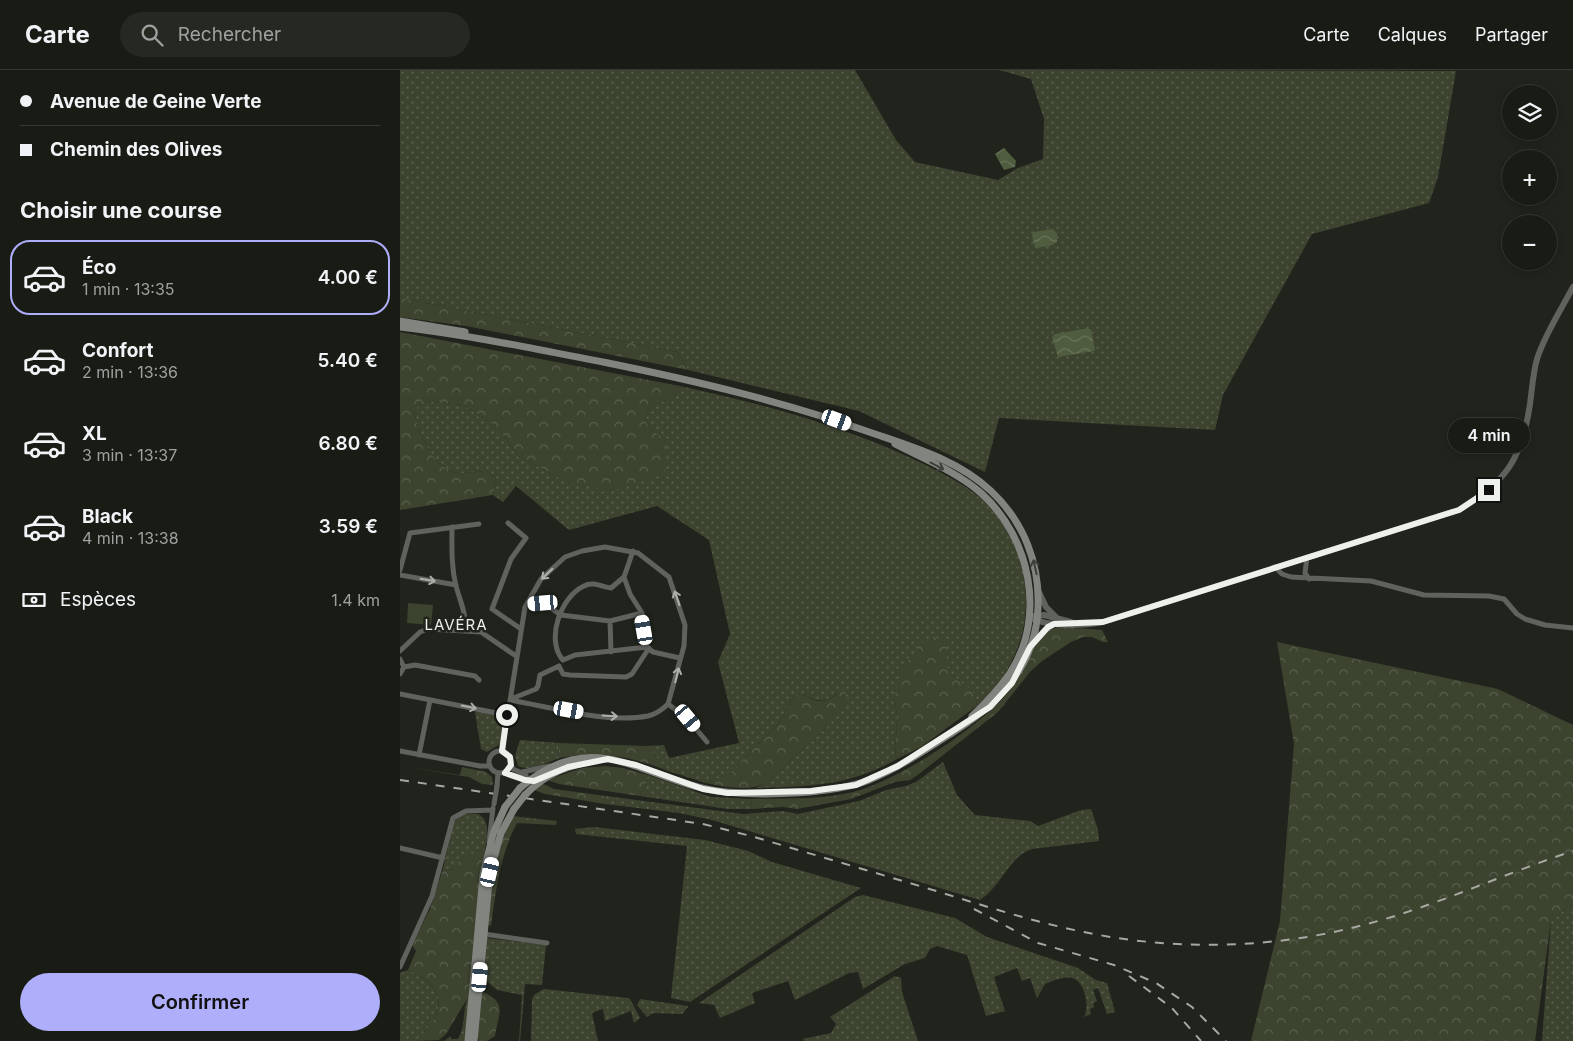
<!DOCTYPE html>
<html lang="fr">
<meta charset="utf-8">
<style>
:root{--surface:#191b15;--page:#262822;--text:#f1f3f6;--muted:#9fa1a0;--line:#373934;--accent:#aeaefb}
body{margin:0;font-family:Inter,sans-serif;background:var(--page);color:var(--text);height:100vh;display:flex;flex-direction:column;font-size:19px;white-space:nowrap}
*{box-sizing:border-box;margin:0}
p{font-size:16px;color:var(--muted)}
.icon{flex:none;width:28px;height:28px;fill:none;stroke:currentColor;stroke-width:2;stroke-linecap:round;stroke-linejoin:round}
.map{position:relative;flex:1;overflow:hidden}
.panel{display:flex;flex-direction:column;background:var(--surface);width:400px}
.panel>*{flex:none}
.banner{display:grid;align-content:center;height:110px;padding:0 20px;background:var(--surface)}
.buttons{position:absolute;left:1102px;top:15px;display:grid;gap:10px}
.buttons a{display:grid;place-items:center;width:55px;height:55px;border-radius:50%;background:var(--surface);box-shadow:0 2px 8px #0003,0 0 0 1px var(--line);font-size:25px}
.end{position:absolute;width:22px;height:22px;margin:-11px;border:6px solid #eef0eb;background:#111;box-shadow:0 0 0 2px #111}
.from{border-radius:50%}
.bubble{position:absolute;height:35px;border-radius:18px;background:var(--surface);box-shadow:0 2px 8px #0003,0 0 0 1px var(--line);font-size:16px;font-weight:600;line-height:35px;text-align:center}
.car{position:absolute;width:15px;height:30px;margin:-15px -8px;border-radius:6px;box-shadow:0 0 4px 1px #0007;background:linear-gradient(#fff 24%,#345 0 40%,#fff 0 76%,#345 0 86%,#fff 0)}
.banner b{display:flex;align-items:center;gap:18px;height:48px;font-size:19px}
.banner b+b{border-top:1px solid var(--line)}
.banner i{width:12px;height:12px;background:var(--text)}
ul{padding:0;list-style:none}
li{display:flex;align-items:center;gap:15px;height:75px;margin:0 10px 8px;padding:0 10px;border:2px solid transparent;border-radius:20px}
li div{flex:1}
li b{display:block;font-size:19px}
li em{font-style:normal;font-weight:600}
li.on{border-color:var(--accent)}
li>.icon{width:45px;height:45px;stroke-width:1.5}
h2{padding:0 20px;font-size:22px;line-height:60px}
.pay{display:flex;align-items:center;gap:12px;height:55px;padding:0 20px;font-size:19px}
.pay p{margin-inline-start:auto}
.cta{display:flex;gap:10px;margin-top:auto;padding:10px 20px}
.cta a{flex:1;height:58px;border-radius:30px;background:var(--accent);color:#111;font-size:20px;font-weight:600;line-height:58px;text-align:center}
header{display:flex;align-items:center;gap:30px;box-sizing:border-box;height:70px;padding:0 25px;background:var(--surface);border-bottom:1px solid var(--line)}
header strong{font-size:24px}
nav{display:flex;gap:28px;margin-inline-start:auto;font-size:18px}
.search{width:350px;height:45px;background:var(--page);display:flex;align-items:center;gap:12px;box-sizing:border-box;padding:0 18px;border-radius:28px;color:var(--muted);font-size:19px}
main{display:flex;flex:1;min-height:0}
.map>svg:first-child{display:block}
.grass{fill:url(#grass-dots)}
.forest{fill:url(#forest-crowns)}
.park{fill:#3c4430}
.water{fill:url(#water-waves)}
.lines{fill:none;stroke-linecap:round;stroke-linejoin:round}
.minor{stroke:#60625e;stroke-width:5}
.tertiary{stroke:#60625e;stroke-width:6}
.secondary{stroke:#82857f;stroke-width:7}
.rail{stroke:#a6a9a2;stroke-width:2;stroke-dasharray:9 9;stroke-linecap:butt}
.minor-bridge{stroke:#60625e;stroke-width:5}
.secondary-bridge{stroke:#82857f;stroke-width:7}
.oneway{stroke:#3e413a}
.oneway2{stroke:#aeb0ac}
.route{stroke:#eef0eb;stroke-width:6}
.labels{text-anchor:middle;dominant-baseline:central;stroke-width:5;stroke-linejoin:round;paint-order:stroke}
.neighbourhood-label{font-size:15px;letter-spacing:1px;fill:#eef0eb;stroke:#21241c}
</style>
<header>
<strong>Carte</strong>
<div class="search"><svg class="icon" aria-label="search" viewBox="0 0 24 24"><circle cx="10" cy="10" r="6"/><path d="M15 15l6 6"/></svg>Rechercher</div>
<nav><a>Carte</a><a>Calques</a><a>Partager</a></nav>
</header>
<main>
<section class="panel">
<div class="banner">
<b><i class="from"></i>Avenue de Geine Verte</b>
<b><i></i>Chemin des Olives</b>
</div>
<h2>Choisir une course</h2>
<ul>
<li class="on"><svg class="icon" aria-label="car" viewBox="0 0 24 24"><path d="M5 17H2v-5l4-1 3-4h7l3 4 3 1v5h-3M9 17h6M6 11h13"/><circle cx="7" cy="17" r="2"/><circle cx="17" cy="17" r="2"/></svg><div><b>Éco</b><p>1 min · 13:35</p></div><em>4.00 €</em></li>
<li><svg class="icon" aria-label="car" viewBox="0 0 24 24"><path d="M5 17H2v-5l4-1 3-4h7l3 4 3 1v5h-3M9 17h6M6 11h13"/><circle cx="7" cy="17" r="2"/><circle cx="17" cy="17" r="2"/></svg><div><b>Confort</b><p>2 min · 13:36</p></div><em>5.40 €</em></li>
<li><svg class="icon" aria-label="car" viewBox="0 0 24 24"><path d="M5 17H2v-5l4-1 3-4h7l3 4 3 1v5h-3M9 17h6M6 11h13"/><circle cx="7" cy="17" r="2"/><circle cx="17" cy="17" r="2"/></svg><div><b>XL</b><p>3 min · 13:37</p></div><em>6.80 €</em></li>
<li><svg class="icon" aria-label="car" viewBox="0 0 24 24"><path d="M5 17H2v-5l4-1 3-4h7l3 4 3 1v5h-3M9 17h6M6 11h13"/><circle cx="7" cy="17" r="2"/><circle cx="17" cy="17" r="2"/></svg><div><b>Black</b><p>4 min · 13:38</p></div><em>3.59 €</em></li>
</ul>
<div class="pay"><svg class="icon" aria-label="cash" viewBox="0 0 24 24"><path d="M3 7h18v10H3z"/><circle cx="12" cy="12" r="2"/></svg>Espèces<p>1.4 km</p></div>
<div class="cta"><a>Confirmer</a></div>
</section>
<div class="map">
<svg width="1173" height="971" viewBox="0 0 1173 971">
<defs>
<pattern id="grass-dots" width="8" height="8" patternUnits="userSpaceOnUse" patternTransform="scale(1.25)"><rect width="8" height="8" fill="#3c4430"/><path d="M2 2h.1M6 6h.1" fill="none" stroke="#585f4e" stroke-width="1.8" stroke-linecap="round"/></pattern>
<pattern id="forest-crowns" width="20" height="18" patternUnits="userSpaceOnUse" patternTransform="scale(1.25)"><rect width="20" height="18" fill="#3c4430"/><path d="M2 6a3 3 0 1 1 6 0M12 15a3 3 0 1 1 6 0" fill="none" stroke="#585f4e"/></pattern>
<pattern id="water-waves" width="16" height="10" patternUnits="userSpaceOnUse" patternTransform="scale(1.25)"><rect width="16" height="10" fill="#505c3e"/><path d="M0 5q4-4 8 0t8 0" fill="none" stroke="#6a745a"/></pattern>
</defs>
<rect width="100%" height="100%" fill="#21241c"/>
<!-- grass -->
<path class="grass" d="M0 0H455L496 70 515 92 598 110 618 98 643 89 644 49 631 9 599 0 1056 1 1038 107 1029 133 912 164 823 325 815 360 599 348 585 402 459 341 288 300 278 282 0 228Z
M280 316C359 333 437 354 511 388 536 400 562 412 583 430 611 454 625 492 626 528 627 570 609 607 578 635L572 621 548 602 494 629 497 645 495 690C446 717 410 716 356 718L366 713 428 656 443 621C423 632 422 635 401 623L393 627 380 652 342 690 335 702 306 713 268 701 247 676 264 675 269 688 339 673 318 592 330 564 309 470 257 436 169 460 116 416 103 432 93 425 96 408 86 401C77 401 63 405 54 402 31 395 19 363 14 342L22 331 63 335 95 355 120 387 169 413 267 370 251 360 245 351 249 336 273 328Z
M77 641 104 646 100 674 87 682 81 679 75 642Z
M120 670 158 673 159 688C146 693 132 702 118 696L115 686Z
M543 692 557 725 575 745 630 751 638 756 681 740 691 739 698 760 699 771 632 779C609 786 601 817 580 830L312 750 279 743 205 734 206 726 343 744 383 741 398 744 459 731 486 720 506 716 516 712Z
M248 705 311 727 351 729 352 739H328L240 726 243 723Z
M65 744H78C92 751 86 768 85 781L76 780 54 800 43 799 53 755 55 750Z
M194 757 305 770 348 781 372 792 461 818 290 932 271 928 287 776 176 764 175 759Z
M463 825 555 848 587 867 678 898 696 910 707 913 715 942 707 944 698 918 693 920 697 931 693 933 694 937 690 939 691 944 684 947C690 937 685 911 672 908 663 906 653 911 645 914L637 928 630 908 622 911 617 898 594 907 605 941 586 946 567 885 537 876 530 879 525 888 505 894 463 919 458 902 449 903 395 930 388 911 352 923 355 933 320 948 314 935 299 933 455 827Z
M1173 834V971H1142L1151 850Z
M86 868 146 875 142 915 125 914 120 971H119L122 925 97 920 84 909Z
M8 900C28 909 48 924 34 949 30 957 22 964 16 971H0V903Z
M495 906 501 908 502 922 518 971H404L403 969 431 963 436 954 430 947Z
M144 919 227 928 230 929 240 948 234 953 231 941 205 951 203 939 192 943 198 971H131L132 930 134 925Z
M70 924 66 971H44L51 966V969H58C67 954 61 937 70 924Z
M240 929 288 936V937L282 944 253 943 247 947 237 935Z"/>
<!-- forest -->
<path class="forest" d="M0 228 278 282 288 300 66 256 0 247Z
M0 262 280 316 273 328 249 336 245 351 251 360 267 370 265 403 215 421 169 413 120 387 95 355 63 335 22 331 14 342C19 363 31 395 54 402 63 405 77 401 86 401L96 408 93 425 0 440Z
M658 557 702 560 708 572H703L692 567H683L671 572 642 591 630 602 598 642 519 704 510 710 495 712 451 729 397 739 383 737 352 739 351 729C384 728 421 730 453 722 499 710 575 660 606 625 624 605 630 565 658 557Z
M534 567 546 571 548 602 572 621 578 635 521 677 495 690 497 645 494 629 500 603 521 573Z
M877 572 1098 619 1173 655V834L1151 850 1135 971H851L880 851 894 674Z
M443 621 449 626 428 656 366 713C347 722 326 717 306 713L335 702 342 690 380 652 393 627 401 623C422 636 423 632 443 621Z
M158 673 247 676 268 701C231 686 198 680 159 688Z
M0 696 60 705 62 697 86 702 92 707 93 715 82 714 69 707Z
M205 696 223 698 248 705 243 723 240 726 159 714 147 710 182 698Z
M141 713 154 719 206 726 205 734 145 724 134 720Z
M112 746 157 751 156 755 117 753C100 785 96 820 91 856L88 855C92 817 95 781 112 746Z
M76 780 85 781 70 924 46 964 39 970 16 971C22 964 30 957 34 949 48 924 28 909 8 900L16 881 12 875 30 839 43 799 54 800 61 787Z
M81 921C108 933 99 941 95 966L87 971H79L77 966Z"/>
<!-- park -->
<path class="park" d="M8 533 33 535 31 555 7 553Z"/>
<!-- water -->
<path class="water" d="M604 78 616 91 615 97 604 100 595 84Z
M652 159 657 163V172L650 176 635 178 632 165 634 162Z
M688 258 691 260 695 280 694 281 658 287 652 267 655 264Z"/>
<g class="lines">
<!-- minor -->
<path class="minor" d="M108 453 126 468 111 489 92 539 121 559
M52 457C52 477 51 496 56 516 60 531 67 545 65 561
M907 487 905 503 909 509
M875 497 882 504 891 507 971 511 1024 525 1089 526 1104 529 1117 544 1125 549 1145 555 1173 558
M0 500 10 463 79 454
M0 505 56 515
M224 507 230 524 242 543 247 577 253 582 280 588
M127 534 143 533 161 545 210 551 242 543
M210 551 211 582
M0 581 20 562 28 559 81 562 116 586
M0 589 4 597
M163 590C145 570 161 526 184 516 193 511 202 517 211 518L224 507 233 481
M163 590 175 585 247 577
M159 596 163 604 170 605 226 607 232 604 249 578
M4 597 15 595 75 606 79 610
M0 604 4 597
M0 624 107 645
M111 629 136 619 138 616 140 605 159 596
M110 630C151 637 207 654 248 646 256 644 262 640 268 634
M268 634 288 649 307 672
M89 692a11 11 0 1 1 22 0a11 11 0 1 1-22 0Z
M0 681 80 696H90
M102 681 125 537 141 509 165 487 182 481 205 477 238 483 269 507 285 555 284 576 268 634
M19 685 30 630
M111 695 113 699 126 705 128 713
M122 702 150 696
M105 703 130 711
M97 716 98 703
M89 772 93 738
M0 778 43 788
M84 864 147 873
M0 897 32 826 53 748 66 741 93 740"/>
<!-- tertiary -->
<path class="tertiary" d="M638 520 646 537 656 547
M634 546 644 545 671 552
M629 547C646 557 683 556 703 552L1059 440C1106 412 1122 389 1130 334 1132 319 1133 303 1137 289 1145 264 1161 240 1173 217
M631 576 644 561 654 554"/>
<!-- secondary -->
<path class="secondary" d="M0 251 65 262
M0 257C68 265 136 279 203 292 297 311 385 332 475 364 516 378 559 391 591 421 624 452 640 494 638 538 636 593 602 631 558 659 530 677 501 697 469 710 433 724 365 726 326 722 245 714 199 651 120 718
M495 374C524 389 557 402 581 423 630 467 647 546 610 603 599 619 586 633 572 646
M125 725C146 703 169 695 198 690
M68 971 83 805 93 764 105 737
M74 971 90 802 101 763 114 739"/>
<!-- rail -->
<path class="rail" d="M0 710 303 754 351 766C408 783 466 800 523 817 576 833 629 851 684 862 769 880 863 879 947 859 1026 841 1097 806 1173 781
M574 839 638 873 714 895 756 913 792 937 826 971
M729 906 772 938 801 971"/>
<!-- minor-bridge -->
<path class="minor-bridge" d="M94 734 97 716"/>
<!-- secondary-bridge -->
<path class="secondary-bridge" d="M105 737 120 718
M114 739 125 725"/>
</g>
<!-- one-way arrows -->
<defs><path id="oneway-shaft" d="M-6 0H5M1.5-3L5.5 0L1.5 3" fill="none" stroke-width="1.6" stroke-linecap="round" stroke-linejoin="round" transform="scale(1.25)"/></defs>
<g class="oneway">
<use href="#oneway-shaft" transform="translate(537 396) rotate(28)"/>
<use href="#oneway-shaft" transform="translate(635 497) rotate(-103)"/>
</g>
<g class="oneway2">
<use href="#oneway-shaft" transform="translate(147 504) rotate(136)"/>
<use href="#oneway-shaft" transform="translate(28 510) rotate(10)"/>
<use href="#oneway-shaft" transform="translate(277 528) rotate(-109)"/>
<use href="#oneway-shaft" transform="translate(277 605) rotate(-76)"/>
<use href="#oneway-shaft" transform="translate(69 637) rotate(11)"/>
<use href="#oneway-shaft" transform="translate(210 646) rotate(3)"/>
</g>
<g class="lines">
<!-- route -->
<path class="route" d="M107 645 102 681 110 687 111 695 105 703 125 710 134 711 168 697 208 689 236 695 303 719 328 723 411 721 456 715 498 696 590 637 612 613 630 577 648 557 654 554 703 552 1059 440 1089 420"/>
</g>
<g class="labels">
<!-- neighbourhood labels -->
<g class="neighbourhood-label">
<text x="56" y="554">LAVÉRA</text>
</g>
</g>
</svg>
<div class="buttons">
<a><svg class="icon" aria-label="layers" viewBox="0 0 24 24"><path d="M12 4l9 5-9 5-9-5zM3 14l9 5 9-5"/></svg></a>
<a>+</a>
<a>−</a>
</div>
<i class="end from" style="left:107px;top:645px"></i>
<i class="end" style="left:1089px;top:420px"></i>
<div class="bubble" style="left:1048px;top:348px;width:82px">4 min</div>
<i class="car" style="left:437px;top:350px;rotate:110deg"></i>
<i class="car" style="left:143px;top:533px;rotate:265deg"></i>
<i class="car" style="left:244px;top:560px;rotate:350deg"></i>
<i class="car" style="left:169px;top:640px;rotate:100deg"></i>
<i class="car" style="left:288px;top:648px;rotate:140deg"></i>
<i class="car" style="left:90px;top:802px;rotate:13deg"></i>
<i class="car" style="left:80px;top:907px;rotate:5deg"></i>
</div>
</main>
